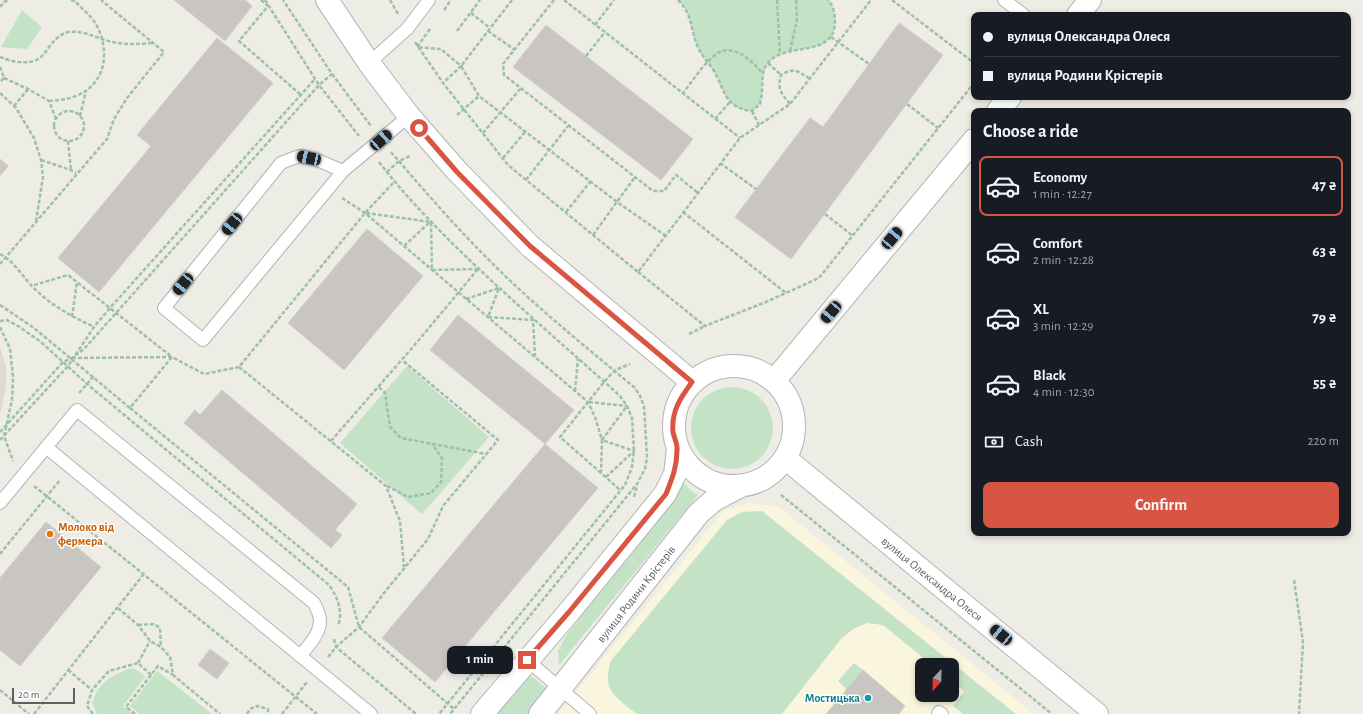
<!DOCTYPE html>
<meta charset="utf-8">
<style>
:root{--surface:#171b24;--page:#242831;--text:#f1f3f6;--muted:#9ea1a6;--line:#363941;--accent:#d75542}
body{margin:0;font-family:"Alegreya Sans",sans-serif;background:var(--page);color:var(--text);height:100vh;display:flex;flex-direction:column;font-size:15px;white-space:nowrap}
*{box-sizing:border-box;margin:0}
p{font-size:13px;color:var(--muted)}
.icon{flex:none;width:22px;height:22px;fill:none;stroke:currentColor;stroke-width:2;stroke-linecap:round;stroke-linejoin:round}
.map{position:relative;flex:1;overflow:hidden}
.details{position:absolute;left:971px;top:108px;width:380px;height:428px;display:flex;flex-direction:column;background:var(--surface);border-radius:8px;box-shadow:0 2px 6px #0003}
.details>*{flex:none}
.hud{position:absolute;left:971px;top:12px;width:380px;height:88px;border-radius:8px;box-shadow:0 2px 6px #0003;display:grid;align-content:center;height:88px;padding:0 12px;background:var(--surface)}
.needle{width:26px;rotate:202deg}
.controls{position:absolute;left:915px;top:658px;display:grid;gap:8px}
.controls a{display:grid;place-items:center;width:44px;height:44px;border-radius:8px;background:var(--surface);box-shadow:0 2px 6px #0003;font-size:20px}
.scale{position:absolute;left:12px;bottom:10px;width:63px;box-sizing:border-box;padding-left:4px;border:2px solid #5d5f64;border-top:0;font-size:11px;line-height:14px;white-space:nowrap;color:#5d5f64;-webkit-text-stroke:3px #fff;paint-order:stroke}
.end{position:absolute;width:18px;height:18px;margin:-9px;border:5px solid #d75542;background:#fff;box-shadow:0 0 0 2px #fff}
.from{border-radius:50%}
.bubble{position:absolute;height:28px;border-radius:8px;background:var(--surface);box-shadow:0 2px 6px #0003;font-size:13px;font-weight:700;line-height:28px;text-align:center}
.car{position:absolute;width:12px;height:24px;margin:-12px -6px;border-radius:5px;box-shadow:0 0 3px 1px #0007;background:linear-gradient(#222 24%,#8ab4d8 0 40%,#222 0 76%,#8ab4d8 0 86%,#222 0)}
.hud b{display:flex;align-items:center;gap:14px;height:38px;font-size:15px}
.hud b+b{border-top:1px solid var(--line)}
.hud i{width:10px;height:10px;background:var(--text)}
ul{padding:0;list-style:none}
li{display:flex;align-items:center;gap:12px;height:60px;margin:0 8px 6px;padding:0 4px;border:2px solid transparent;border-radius:8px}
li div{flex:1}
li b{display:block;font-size:15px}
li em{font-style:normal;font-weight:700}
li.active{border-color:var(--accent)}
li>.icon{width:36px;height:36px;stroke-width:1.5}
h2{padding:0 12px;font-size:18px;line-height:48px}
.pay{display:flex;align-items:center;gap:10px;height:44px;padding:0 12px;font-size:15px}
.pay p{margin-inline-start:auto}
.cta{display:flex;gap:8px;margin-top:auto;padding:8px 12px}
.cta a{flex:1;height:46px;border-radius:8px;background:var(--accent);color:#fff;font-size:16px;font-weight:700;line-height:46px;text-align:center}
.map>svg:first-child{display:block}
.commercial{fill:#faf5dd;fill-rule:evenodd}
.education{fill:#dddbd3}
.green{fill:#c4e2c6}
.building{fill:#c9c6c2;stroke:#d1cec4}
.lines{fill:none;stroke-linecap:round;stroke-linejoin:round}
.service-casing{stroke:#b2b4b8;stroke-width:14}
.minor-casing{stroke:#b2b4b8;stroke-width:24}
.path{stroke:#9dc0a9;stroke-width:2.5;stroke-dasharray:4 2;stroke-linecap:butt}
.service{stroke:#fff;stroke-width:12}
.minor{stroke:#fff;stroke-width:22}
.route{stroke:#d75542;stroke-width:5}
.food-dot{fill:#e8710a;stroke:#fff;stroke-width:1.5}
.culture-dot{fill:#0f9aa8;stroke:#fff;stroke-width:1.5}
.labels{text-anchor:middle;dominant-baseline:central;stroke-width:3;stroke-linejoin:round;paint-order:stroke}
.food-label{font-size:12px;font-weight:bold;fill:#c56008;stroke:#fff;text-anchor:start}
.street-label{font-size:12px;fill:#5d5f64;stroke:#fff}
.culture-label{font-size:12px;font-weight:bold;fill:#0d838f;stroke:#fff;text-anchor:end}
</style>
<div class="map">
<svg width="1363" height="714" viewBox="0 0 1363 714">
<rect width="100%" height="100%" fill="#edece5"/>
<!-- commercial -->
<path class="commercial" d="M749 503 779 507 1034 714H558L724 510ZM922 665H952V695H922Z"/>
<!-- education -->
<path class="education" d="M0 346 6 367V387L0 415Z"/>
<!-- green -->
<path class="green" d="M678 0H828C834 6 835 15 835 22 834 59 785 41 768 63 761 71 763 80 762 89 762 94 761 99 760 104L752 111C725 108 725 91 714 71 708 62 701 55 697 45 690 28 693 15 678 0Z
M22 10 42 27 27 49 1 47Z
M407 366 489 437 422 514 340 443Z
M691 428a41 41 0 1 1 82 0a41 41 0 1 1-82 0Z
M684 483 690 490 698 495 559 665 558 652 565 637Z
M762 511 1016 714H963L953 706 964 691 952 681V665H932L883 625 867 623 853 629 841 639 782 714H637C628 707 614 698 610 688 606 680 609 670 610 662L727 520 742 512Z
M854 663 863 670 847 690 838 681Z
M133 668 141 673 145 677 123 706 132 714H97L92 703C94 699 95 695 97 691 105 679 119 671 133 668Z
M157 671 212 714H140L130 706Z
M527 672 548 690 528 714H493Z"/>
<!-- building -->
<path class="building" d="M174 0H245L252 6 225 41Z
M899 23 943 55 791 259 735 217 810 118 823 127Z
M546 25 693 139 661 180 513 67Z
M217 38 273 83 99 292 58 258 151 146 137 135Z
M0 159 8 166 0 176Z
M367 229 423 276 344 370 288 323Z
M458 315 574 410 545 444 430 350Z
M222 390 357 504 335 530 342 535 331 548 184 423 195 410 200 415Z
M545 444 598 488 435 682 382 638Z
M46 522 101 567 20 666 0 650V578Z
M210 649 229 663 217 679 198 665Z
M863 670 905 706 899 714H826Z"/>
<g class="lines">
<defs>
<path id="service" d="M1004 0 1024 15
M369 63 407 29 429 0
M300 156 317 160 343 171 203 340 164 308 281 163 291 159Z
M343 171 409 116
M46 447 371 714
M0 503 77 410 314 603C316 607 318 611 319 615 324 630 309 645 300 656
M527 660 590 714
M938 714 939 712 942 714"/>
<path id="minor" d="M327 0 369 63 409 116 457 171 530 246 692 382
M1078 15 1090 0
M998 111 1010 97
M674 426a60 60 0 1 1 120 0a60 60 0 1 1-120 0Z
M774 381 974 140
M785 458 1097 714
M482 714 569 612 665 494 675 474 678 449
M540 714 699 513 714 500 741 486"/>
</defs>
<!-- service casing -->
<use href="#service" class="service-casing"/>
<!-- minor casing -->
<use href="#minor" class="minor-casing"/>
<!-- path -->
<path class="path" d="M261 0 268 6 239 41 301 95
M265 0 319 85 359 136
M390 0 398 14
M512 0 461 66 479 96 617 202 666 236
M554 0 503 64 504 75 653 191H664L676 175 698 193
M564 0 740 138
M678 0C693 15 690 28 697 45 701 55 708 62 714 71 725 91 725 108 752 111L760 104C761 99 762 94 762 89 763 80 761 71 768 63 785 41 834 59 835 22 835 15 834 6 828 0
M777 0 780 54
M892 0 974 63
M0 7 4 2 9 0
M444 10 451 0
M471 13 490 28
M595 25 614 0
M430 29 417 47 441 49 461 66 443 83
M457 31 480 0
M488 31 515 50
M831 37 869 64
M415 42 443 83 508 165 638 272 740 138 790 104 871 0
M790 51 797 19 796 0
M586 56 605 32
M0 57C12 62 30 66 41 57 46 52 50 45 55 40 58 37 63 33 68 32 84 30 98 39 113 42 126 45 139 44 153 43
M768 63 781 75
M0 67 4 78 0 82
M332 74 371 126
M4 78 28 89 49 101 56 119
M0 93 16 108 34 138 41 160 43 177 36 221
M682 94C693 81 702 65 715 55 731 41 753 61 762 73
M49 101C57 100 66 100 73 97 106 86 111 52 96 24 91 16 81 8 75 1L70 0
M790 104C781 93 777 89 781 75 793 67 798 71 810 79
M907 104 938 128
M14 106 28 89
M752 111 759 125
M54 126a15 15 0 1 1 30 0a15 15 0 1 1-30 0Z
M457 115 479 96
M80 116 86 91
M715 119 730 102
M483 133 520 89
M68 141 71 170
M391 152C422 188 453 224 487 258 533 305 585 346 635 388L640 396 644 406 647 457 645 469 637 484 450 714
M503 158 525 132
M41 160 71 170 76 173
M379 162C402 192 428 219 454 245 508 298 565 346 620 396L627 406 632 418 634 451 632 467 625 485 439 714
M720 163 756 189
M387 172 399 161 410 156
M526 180 568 126
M342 198 365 213 588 402 595 417 602 440 601 473 620 490
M566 212 590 182
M683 212 786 293
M366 213 431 222 432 270 478 269
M825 214 853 236
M593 235 635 177
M404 246 430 222
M0 254C14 261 22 276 32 286 50 305 71 316 94 327
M0 264 107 139 114 119 127 98 164 52 101 0
M638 272 705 326 766 302 819 278 974 83
M466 299 499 288 488 317 533 320 535 356
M0 305 34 328 130 408 172 357 68 275 31 286
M72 317 77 282
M0 321 7 320 18 326 41 342 87 384 329 585C338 597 343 612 338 626
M0 327 10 349 13 377 12 400 4 436 13 461
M689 334 705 326
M72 358 172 357 204 374 239 367 365 213 394 182
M239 367 386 486 400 521 404 567
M379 387 385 393 390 427 401 438 486 454
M575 391 578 359
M79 393 94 376
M589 402 627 406
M130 408 348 587 359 627 454 709
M0 432 63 362 72 358 84 349 319 85 332 74 283 0
M0 440 68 366 94 327 110 308 315 79
M331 441 418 341 478 269
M601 473 560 437 604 382 615 370 630 364
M606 477 634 451 602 440 627 406
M34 486 317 714
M387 486 408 497 431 493 441 482 442 458 432 444
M781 495 1052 714
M634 497 637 486
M0 554 60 480
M1294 580 1303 642 1299 714
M118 608 138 625 150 641 161 647 170 657 173 675 220 714
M138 625 154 624 160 628 161 647
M334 639 336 647 416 714
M328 657 336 647 359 627 384 593 428 539 443 506 498 440 402 360
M138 663 150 641
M68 670 92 690
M0 690 29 714
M34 714 143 575
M93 714 87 706 92 690 109 671 138 663 151 675
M135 714 126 707 158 666 173 675
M247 714 250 709 257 706 268 709V714
M282 714 307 682"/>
<!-- service -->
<use href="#service" class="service"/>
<!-- minor -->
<use href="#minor" class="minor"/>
</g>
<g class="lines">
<!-- route -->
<path class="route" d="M419 128 457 172 530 246 692 382C681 397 671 411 673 432 674 438 678 444 677 450 677 467 672 479 666 494L569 612 527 660"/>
</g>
<!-- markers -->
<circle class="food-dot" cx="50" cy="534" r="4"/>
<circle class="culture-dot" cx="868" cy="698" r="4"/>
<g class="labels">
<!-- food labels -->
<g class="food-label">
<text x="58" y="527">Молоко від<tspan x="58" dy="14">фермера</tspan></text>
</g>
<!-- street labels -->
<g class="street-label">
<text transform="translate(932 579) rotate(39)">вулиця Олександра Олеся</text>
<text transform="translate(636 594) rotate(-52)">вулиця Родини Крістерів</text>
</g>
<!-- culture labels -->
<g class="culture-label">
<text x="860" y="698">Мостицька</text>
</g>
</g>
</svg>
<div class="controls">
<a><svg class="needle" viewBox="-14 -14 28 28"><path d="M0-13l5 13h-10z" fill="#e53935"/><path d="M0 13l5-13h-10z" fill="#9ea1a6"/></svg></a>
</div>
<div class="scale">20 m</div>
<i class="end from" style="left:419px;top:128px"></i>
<i class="end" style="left:527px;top:660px"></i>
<div class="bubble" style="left:447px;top:646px;width:66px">1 min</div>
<i class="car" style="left:381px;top:140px;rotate:49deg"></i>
<i class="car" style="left:309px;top:158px;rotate:282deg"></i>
<i class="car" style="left:232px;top:224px;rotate:219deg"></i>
<i class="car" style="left:892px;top:238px;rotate:40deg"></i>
<i class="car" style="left:183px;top:284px;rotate:219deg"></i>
<i class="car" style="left:831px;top:312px;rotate:220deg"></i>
<i class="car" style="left:1001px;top:635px;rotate:309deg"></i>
<div class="hud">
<b><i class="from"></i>вулиця Олександра Олеся</b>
<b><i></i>вулиця Родини Крістерів</b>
</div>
<section class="details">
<h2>Choose a ride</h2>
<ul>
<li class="active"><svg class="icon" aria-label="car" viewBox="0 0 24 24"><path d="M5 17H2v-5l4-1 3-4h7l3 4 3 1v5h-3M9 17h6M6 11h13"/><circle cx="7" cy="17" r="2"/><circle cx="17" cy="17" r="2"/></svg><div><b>Economy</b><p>1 min · 12:27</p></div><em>47 ₴</em></li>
<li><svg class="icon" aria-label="car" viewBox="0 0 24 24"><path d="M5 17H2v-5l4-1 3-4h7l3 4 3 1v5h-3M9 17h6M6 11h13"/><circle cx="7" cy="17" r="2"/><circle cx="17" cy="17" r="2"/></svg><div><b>Comfort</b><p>2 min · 12:28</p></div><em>63 ₴</em></li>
<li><svg class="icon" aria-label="car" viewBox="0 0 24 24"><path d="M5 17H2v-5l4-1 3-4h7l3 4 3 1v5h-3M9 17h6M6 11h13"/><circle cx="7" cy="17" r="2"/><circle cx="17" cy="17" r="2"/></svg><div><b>XL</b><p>3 min · 12:29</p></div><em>79 ₴</em></li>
<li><svg class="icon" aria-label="car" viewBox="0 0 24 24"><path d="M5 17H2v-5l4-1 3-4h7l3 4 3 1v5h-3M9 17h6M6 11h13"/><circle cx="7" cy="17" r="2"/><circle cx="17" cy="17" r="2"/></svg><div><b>Black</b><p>4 min · 12:30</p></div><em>55 ₴</em></li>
</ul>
<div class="pay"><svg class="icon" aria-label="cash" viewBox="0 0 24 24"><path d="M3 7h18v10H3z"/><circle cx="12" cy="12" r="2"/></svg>Cash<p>220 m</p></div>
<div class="cta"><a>Confirm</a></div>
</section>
</div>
